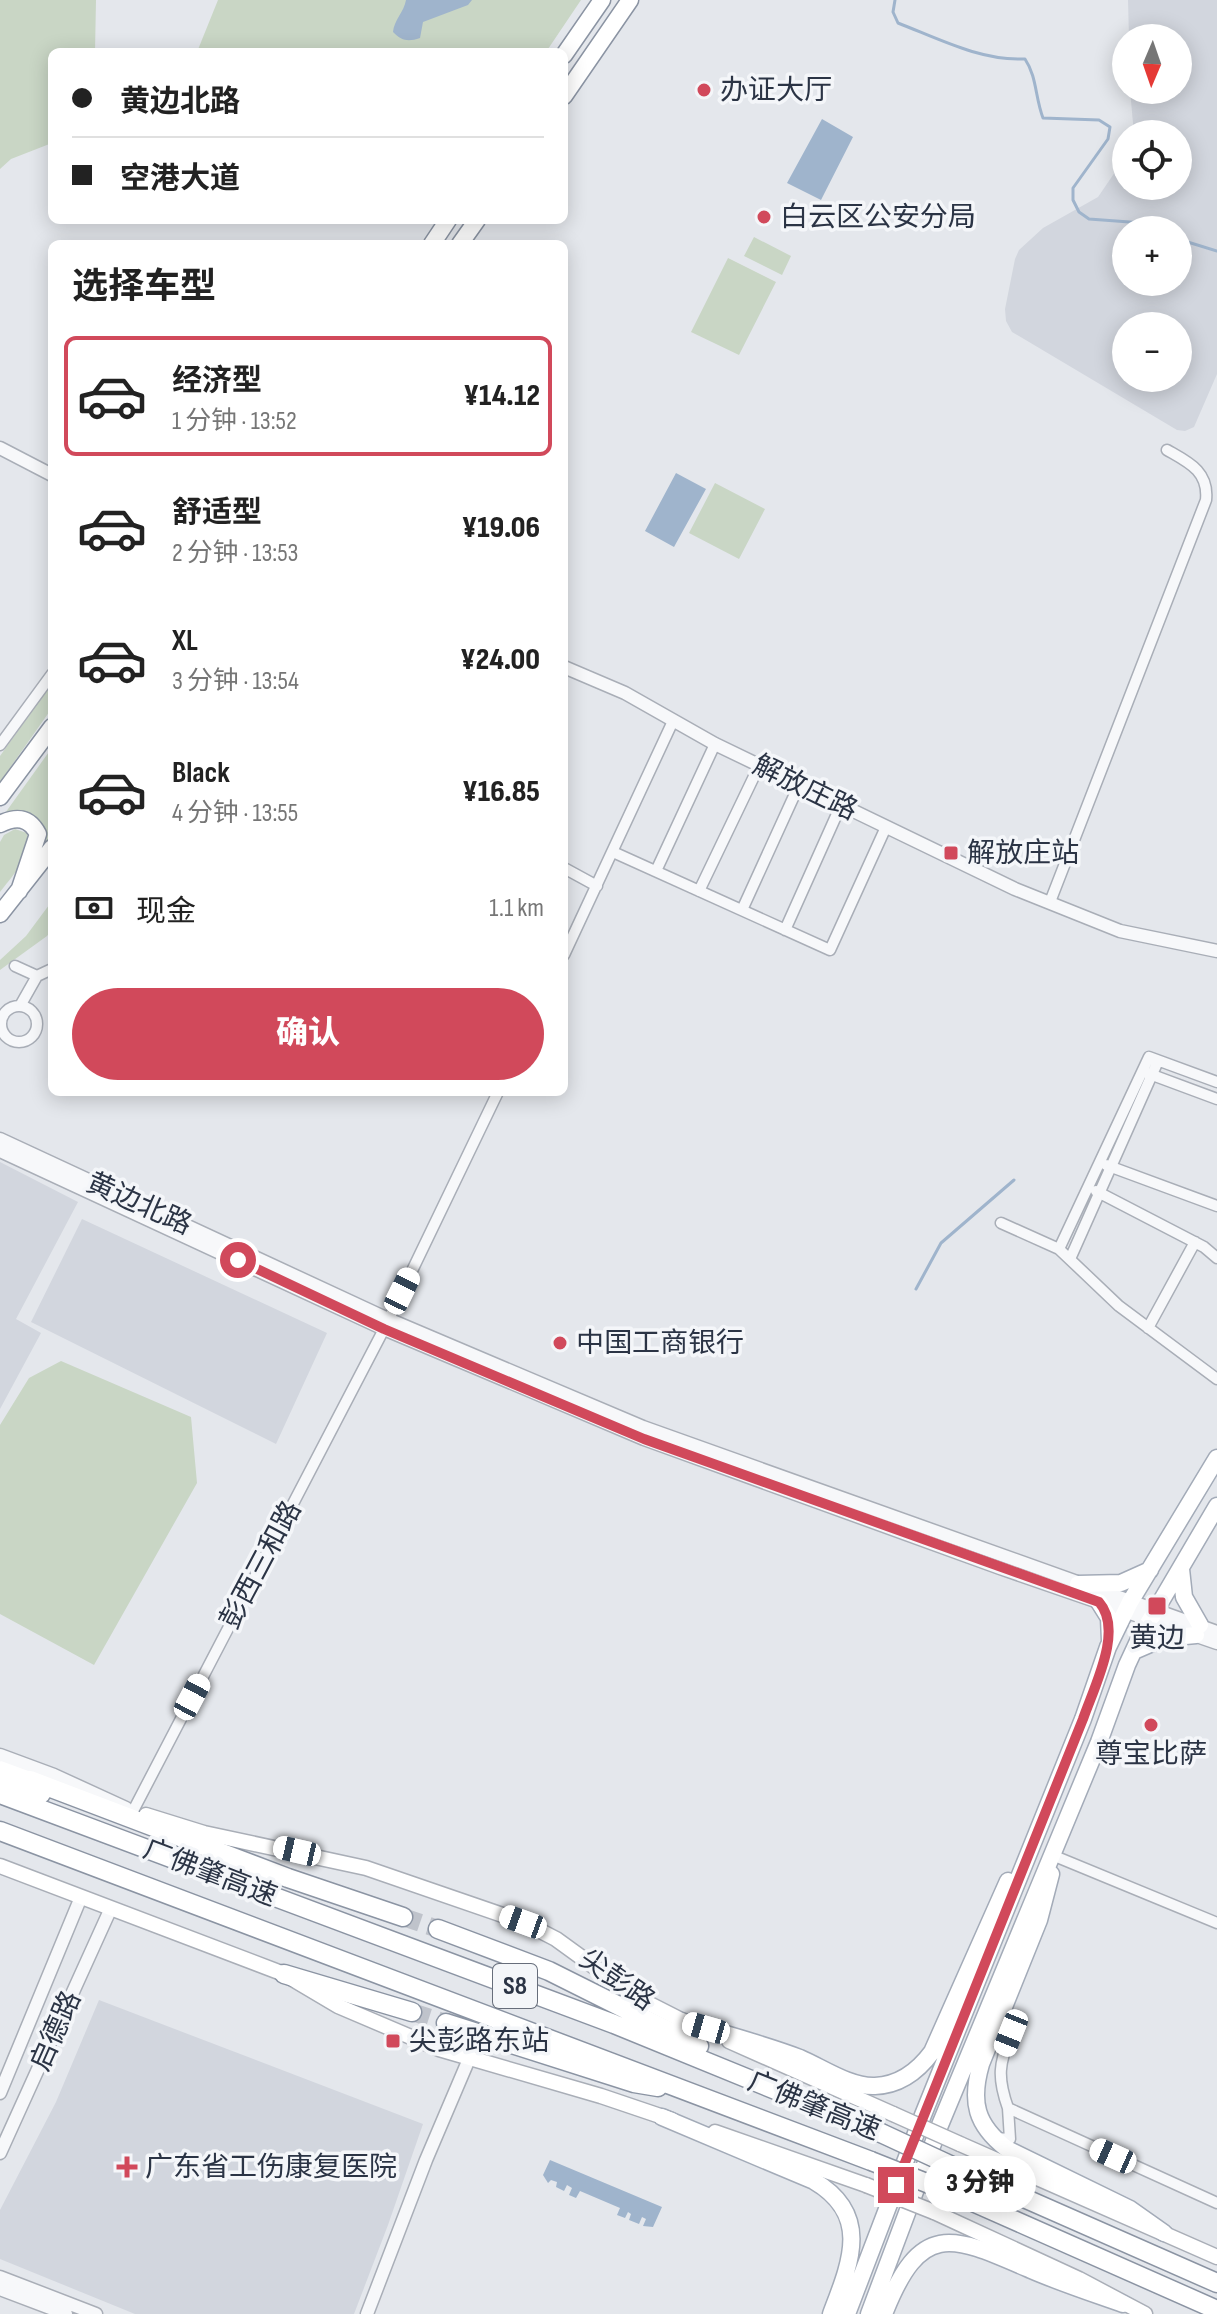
<!DOCTYPE html>
<html lang="zh">
<meta charset="utf-8">
<style>
:root{--surface:#fff;--page:#f2f2f2;--text:#222;--muted:#767676;--line:#e0e0e0;--accent:#d1495b}
body{margin:0;font-family:"Sofia Sans Condensed","Noto Sans SC",sans-serif;background:var(--page);color:var(--text);height:100vh;display:flex;flex-direction:column;font-size:30px;white-space:nowrap}
*{box-sizing:border-box;margin:0}
p{font-size:26px;color:var(--muted)}
.icon{flex:none;width:44px;height:44px;fill:none;stroke:currentColor;stroke-width:2;stroke-linecap:round;stroke-linejoin:round}
.map{position:relative;flex:1;overflow:hidden}
.side{position:absolute;left:48px;top:240px;width:520px;height:856px;display:flex;flex-direction:column;background:var(--surface);border-radius:12px;box-shadow:0 4px 20px #0003}
.side>*{flex:none}
.banner{position:absolute;left:48px;top:48px;width:520px;height:176px;border-radius:12px;box-shadow:0 4px 20px #0003;display:grid;align-content:center;height:176px;padding:0 24px;background:var(--surface)}
.needle{width:52px;rotate:182deg}
.fabs{position:absolute;left:1112px;top:24px;display:grid;gap:16px}
.fabs a{display:grid;place-items:center;width:80px;height:80px;border-radius:50%;background:var(--surface);box-shadow:0 4px 20px #0003;font-size:40px}
.end{position:absolute;width:36px;height:36px;margin:-18px;border:10px solid #d1495b;background:#fff;box-shadow:0 0 0 4px #fff}
.from{border-radius:50%}
.bubble{position:absolute;height:56px;border-radius:28px;background:var(--surface);box-shadow:0 4px 20px #0003;font-size:26px;font-weight:800;line-height:56px;text-align:center}
.car{position:absolute;width:24px;height:48px;margin:-24px -12px;border-radius:10px;box-shadow:0 0 6px 2px #0007;background:linear-gradient(#fff 24%,#345 0 40%,#fff 0 76%,#345 0 86%,#fff 0)}
.banner b{display:flex;align-items:center;gap:28px;height:76px;font-size:30px}
.banner b+b{border-top:2px solid var(--line)}
.banner i{width:20px;height:20px;background:var(--text)}
ul{padding:0;list-style:none}
li{display:flex;align-items:center;gap:24px;height:120px;margin:0 16px 12px;padding:0 8px;border:4px solid transparent;border-radius:12px}
li div{flex:1}
li b{display:block;font-size:30px}
li em{font-style:normal;font-weight:800}
li.current{border-color:var(--accent)}
li>.icon{width:72px;height:72px;stroke-width:1.5}
h2{padding:0 24px;font-size:36px;line-height:96px}
.pay{display:flex;align-items:center;gap:20px;height:88px;padding:0 24px;font-size:30px}
.pay p{margin-inline-start:auto}
.action{display:flex;gap:16px;margin-top:auto;padding:16px 24px}
.action a{flex:1;height:92px;border-radius:48px;background:var(--accent);color:#fff;font-size:32px;font-weight:800;line-height:92px;text-align:center}
.map>svg:first-child{display:block}
.built{fill:#d2d6de;fill-rule:evenodd}
.green{fill:#c9d6c5}
.water{fill:#9fb4cc}
.lines{fill:none;stroke-linecap:round;stroke-linejoin:round}
.stream{stroke:#9fb4cc;stroke-width:3}
.motorway-tunnel{stroke:#bfc3cb;stroke-width:18;stroke-dasharray:18 9;stroke-linecap:butt}
.minor-casing{stroke:#a9aeb7;stroke-width:13}
.tertiary-casing{stroke:#a9aeb7;stroke-width:15}
.secondary-casing{stroke:#a9aeb7;stroke-width:17}
.primary-casing{stroke:#a3abb8;stroke-width:19}
.trunk-casing{stroke:#8b94a3;stroke-width:19}
.motorway-casing{stroke:#8b94a3;stroke-width:21}
.minor{stroke:#f7f8fa;stroke-width:10}
.tertiary{stroke:#f7f8fa;stroke-width:12}
.secondary{stroke:#fff;stroke-width:14}
.primary{stroke:#fff;stroke-width:16}
.trunk{stroke:#fff;stroke-width:16}
.motorway{stroke:#fff;stroke-width:18}
.secondary-bridge-casing{stroke:#a9aeb7;stroke-width:17;stroke-linecap:butt}
.motorway-bridge-casing{stroke:#8b94a3;stroke-width:21;stroke-linecap:butt}
.secondary-bridge{stroke:#fff;stroke-width:14}
.motorway-bridge{stroke:#fff;stroke-width:18}
.route{stroke:#d1495b;stroke-width:10}
.poi-dot{fill:#d1495b;stroke:#f4f6f9;stroke-width:3}
.labels{text-anchor:middle;dominant-baseline:central;stroke-width:7;stroke-linejoin:round;paint-order:stroke}
.shield{fill:#f4f6f9;stroke:#676e7b;stroke-width:2}
.shield-label{font-size:26px;font-weight:bold;fill:#2b3445}
.poi-label{font-size:28px;fill:#2b3445;stroke:#f4f6f9;text-anchor:start}
.street-label{font-size:28px;fill:#2b3445;stroke:#f4f6f9}
</style>
<div class="map">
<svg width="1217" height="2314" viewBox="0 0 1217 2314">
<rect width="100%" height="100%" fill="#e4e7ec"/>
<!-- built -->
<path class="built" d="M1128 0H1217V374L1194 427 1185 431 1177 430 1024 339 1012 332 1006 321 1005 309 1015 259 1019 250 1043 228 1098 197 1126 156V186H1178V134H1134L1130 90H1178V38H1129ZM1126 230H1178V282H1126ZM1126 326H1178V378H1126Z
M0 1162 78 1202 16 1319 41 1333 0 1409Z
M82 1219 327 1333 276 1444 31 1322Z
M99 2000 423 2124 388 2225 354 2314H135L0 2259V2210L56 2102Z"/>
<!-- green -->
<path class="green" d="M0 0H96L95 52H52V143L11 159 0 169Z
M218 0H581L546 52H197Z
M754 237 791 256 782 275 744 256Z
M728 258 776 282 739 355 691 332Z
M715 483 765 509 739 559 689 533Z
M50 686H52V708L0 782V756Z
M51 749 52 837 44 847 42 846 44 838 3 816Z
M15 829 27 833C34 854 12 876 0 892V842L4 835Z
M52 901V930L47 936 0 970V960L26 936Z
M61 1361 191 1417 197 1483 94 1665 0 1614V1425L29 1378Z"/>
<!-- water -->
<path class="water" d="M406 0H472L468 5 423 22 420 38C408 42 402 41 393 32 394 20 404 12 406 0Z
M822 119 853 137 821 200 787 183Z
M676 473 706 489 674 547 645 531Z
M550 2160 662 2207 653 2227 643 2226 646 2219 642 2217 639 2224 629 2220 631 2214 628 2212 625 2218 617 2215 620 2208 580 2191 576 2198 569 2195 572 2188 567 2185 564 2191 556 2187 557 2182 551 2180 548 2183 543 2175Z"/>
<g class="lines">
<!-- stream -->
<path class="stream" d="M895 0 893 12 898 23C939 39 981 61 1025 59 1037 77 1035 97 1043 118L1099 120 1110 127 1108 139 1073 188V200L1079 212 1089 219 1143 223 1157 230
M1178 239 1217 251
M916 1289 941 1243 1014 1180"/>
<!-- motorway-tunnel -->
<path class="motorway-tunnel" d="M403 1917 438 1929
M412 2012 446 2023"/>
<defs>
<path id="minor" d="M0 745 52 674
M613 852 830 950 886 827
M564 868 597 886
M656 871 715 744
M699 891 759 766
M1050 902 1206 500C1209 471 1188 462 1167 450
M742 910 799 785
M785 930 841 805
M564 955 673 721
M15 966 37 976
M20 1006 37 976 52 969
M1 1024a18 18 0 1 1 36 0a18 18 0 1 1-36 0Z
M1147 1073 1217 1099
M1106 1165 1217 1206
M1096 1191 1204 1247 1217 1258
M1001 1223 1059 1249 1119 1306 1217 1379
M1059 1249 1149 1057 1217 1082
M1070 1259 1158 1061
M1148 1328 1195 1242
M133 1811 384 1329 498 1092
M1052 1855 1217 1923
M1011 2033C999 2064 997 2077 1008 2108L1217 2203
M995 2138 1010 2139 1008 2108"/>
<path id="tertiary" d="M0 448 52 475
M564 667 625 693 715 744 1015 889 1120 931 1217 951
M0 1139 388 1319 643 1427 1217 1632
M0 1151 384 1329 644 1439 1000 1568 1217 1643
M0 1755 54 1775 126 1808
M0 2093 81 1897
M0 2153 111 1908
M0 2277 96 2314
M0 2289 66 2314
M367 2314 426 2160 469 2059"/>
<path id="secondary" d="M0 1768 38 1782
M146 1815 204 1833 366 1868 523 1922 556 1939 636 1997 691 2025
M0 1866 284 1974 338 2006 439 2049 601 2096 672 2120
M729 2041 893 2114
M715 2132 866 2185
M960 2144 1217 2257
M934 2212 1079 2279 1145 2314"/>
<path id="primary" d="M1181 1569 1184 1597 1200 1625
M1078 1584 1121 1583 1150 1570
M1099 1602 1109 1618 1110 1641
M1134 1651 1164 1638 1196 1635
M1051 1874 1039 1920 981 2064C970 2102 976 2125 1007 2149L1130 2209 1164 2233
M681 2021C720 2033 761 2043 800 2058 823 2068 850 2087 875 2086 900 2085 918 2071 932 2052L1008 1881
M662 2117 814 2181C872 2215 850 2264 831 2314
M847 2314 923 2115 1083 1719 1108 1647 1130 1602 1217 1458
M869 2314 940 2125 1099 1742 1127 1665 1140 1637 1217 1506
M884 2314C921 2220 951 2235 1031 2270 1061 2283 1092 2293 1123 2304"/>
<path id="trunk" d="M564 55 602 0
M564 96 630 0
M432 244 448 220
M460 244 477 220
M0 797 52 727
M0 824C16 816 29 817 38 834L19 891
M0 914 52 848"/>
<path id="motorway" d="M0 1778 41 1794
M30 1780 288 1878 403 1917
M0 1794 614 2024 881 2133
M0 1831 871 2161
M438 1929 549 1971 699 2046
M284 1974 412 2012
M446 2023 634 2083 658 2087
M965 2172 1217 2283
M957 2195 1217 2310"/>
</defs>
<!-- minor casing -->
<use href="#minor" class="minor-casing"/>
<!-- tertiary casing -->
<use href="#tertiary" class="tertiary-casing"/>
<!-- secondary casing -->
<use href="#secondary" class="secondary-casing"/>
<!-- primary casing -->
<use href="#primary" class="primary-casing"/>
<!-- trunk casing -->
<use href="#trunk" class="trunk-casing"/>
<!-- motorway casing -->
<use href="#motorway" class="motorway-casing"/>
<!-- minor -->
<use href="#minor" class="minor"/>
<!-- tertiary -->
<use href="#tertiary" class="tertiary"/>
<!-- secondary -->
<use href="#secondary" class="secondary"/>
<!-- primary -->
<use href="#primary" class="primary"/>
<!-- trunk -->
<use href="#trunk" class="trunk"/>
<!-- motorway -->
<use href="#motorway" class="motorway"/>
<defs>
<path id="secondary-bridge" d="M893 2114 960 2144
M866 2185 934 2212"/>
<path id="motorway-bridge" d="M881 2133 965 2172
M871 2161 957 2195"/>
</defs>
<!-- secondary-bridge casing -->
<use href="#secondary-bridge" class="secondary-bridge-casing"/>
<!-- motorway-bridge casing -->
<use href="#motorway-bridge" class="motorway-bridge-casing"/>
<!-- secondary-bridge -->
<use href="#secondary-bridge" class="secondary-bridge"/>
<!-- motorway-bridge -->
<use href="#motorway-bridge" class="motorway-bridge"/>
</g>
<g class="lines">
<!-- route -->
<path class="route" d="M238 1260 384 1329 644 1439 1099 1602C1124 1630 1094 1687 1083 1719L896 2185"/>
</g>
<!-- markers -->
<g class="poi-dot">
<circle cx="704" cy="90" r="8"/>
<circle cx="764" cy="217" r="8"/>
<rect x="943" y="845" width="16" height="16" rx="4"/>
<circle cx="560" cy="1343" r="8"/>
<rect x="1147" y="1596" width="20" height="20" rx="4"/>
<circle cx="1151" cy="1725" r="8"/>
<rect x="385" y="2033" width="16" height="16" rx="4"/>
<path d="M123 2155h8v8h8v8h-8v8h-8v-8h-8v-8h8z"/>
</g>
<g class="labels">
<!-- shield labels -->
<rect class="shield" x="493" y="1964" width="44" height="44" rx="6"/>
<g class="shield-label">
<text x="515" y="1986">S8</text>
</g>
<!-- poi labels -->
<g class="poi-label">
<text x="720" y="90">办证大厅</text>
<text x="780" y="217">白云区公安分局</text>
<text x="967" y="853">解放庄站</text>
<text x="576" y="1343">中国工商银行</text>
<text x="1157" y="1638" text-anchor="middle">黄边</text>
<text x="1151" y="1754" text-anchor="middle">尊宝比萨</text>
<text x="409" y="2041">尖彭路东站</text>
<text x="145" y="2167">广东省工伤康复医院</text>
</g>
<!-- street labels -->
<g class="street-label">
<text transform="translate(805 788) rotate(26)">解放庄路</text>
<text transform="translate(139 1204) rotate(24)">黄边北路</text>
<text transform="translate(261 1565) rotate(-62)">彭西三和路</text>
<text transform="translate(210 1873) rotate(21)">广佛肇高速</text>
<text transform="translate(617 1980) rotate(35)">尖彭路</text>
<text transform="translate(56 2031) rotate(-66)">启德路</text>
<text transform="translate(814 2106) rotate(22)">广佛肇高速</text>
</g>
</g>
</svg>
<div class="fabs">
<a><svg class="needle" viewBox="-14 -14 28 28"><path d="M0-13l5 13h-10z" fill="#e53935"/><path d="M0 13l5-13h-10z" fill="#767676"/></svg></a>
<a><svg class="icon" aria-label="locate" viewBox="0 0 24 24"><circle cx="12" cy="12" r="6"/><path d="M12 2v4M12 18v4M2 12h4M18 12h4"/></svg></a>
<a>+</a>
<a>−</a>
</div>
<i class="end from" style="left:238px;top:1260px"></i>
<i class="end" style="left:896px;top:2185px"></i>
<div class="bubble" style="left:924px;top:2156px;width:112px">3 分钟</div>
<i class="car" style="left:402px;top:1291px;rotate:26deg"></i>
<i class="car" style="left:192px;top:1697px;rotate:28deg"></i>
<i class="car" style="left:297px;top:1851px;rotate:283deg"></i>
<i class="car" style="left:523px;top:1922px;rotate:290deg"></i>
<i class="car" style="left:706px;top:2028px;rotate:286deg"></i>
<i class="car" style="left:1011px;top:2033px;rotate:202deg"></i>
<i class="car" style="left:1113px;top:2156px;rotate:294deg"></i>
<div class="banner">
<b><i class="from"></i>黄边北路</b>
<b><i></i>空港大道</b>
</div>
<section class="side">
<h2>选择车型</h2>
<ul>
<li class="current"><svg class="icon" aria-label="car" viewBox="0 0 24 24"><path d="M5 17H2v-5l4-1 3-4h7l3 4 3 1v5h-3M9 17h6M6 11h13"/><circle cx="7" cy="17" r="2"/><circle cx="17" cy="17" r="2"/></svg><div><b>经济型</b><p>1 分钟 · 13:52</p></div><em>¥14.12</em></li>
<li><svg class="icon" aria-label="car" viewBox="0 0 24 24"><path d="M5 17H2v-5l4-1 3-4h7l3 4 3 1v5h-3M9 17h6M6 11h13"/><circle cx="7" cy="17" r="2"/><circle cx="17" cy="17" r="2"/></svg><div><b>舒适型</b><p>2 分钟 · 13:53</p></div><em>¥19.06</em></li>
<li><svg class="icon" aria-label="car" viewBox="0 0 24 24"><path d="M5 17H2v-5l4-1 3-4h7l3 4 3 1v5h-3M9 17h6M6 11h13"/><circle cx="7" cy="17" r="2"/><circle cx="17" cy="17" r="2"/></svg><div><b>XL</b><p>3 分钟 · 13:54</p></div><em>¥24.00</em></li>
<li><svg class="icon" aria-label="car" viewBox="0 0 24 24"><path d="M5 17H2v-5l4-1 3-4h7l3 4 3 1v5h-3M9 17h6M6 11h13"/><circle cx="7" cy="17" r="2"/><circle cx="17" cy="17" r="2"/></svg><div><b>Black</b><p>4 分钟 · 13:55</p></div><em>¥16.85</em></li>
</ul>
<div class="pay"><svg class="icon" aria-label="cash" viewBox="0 0 24 24"><path d="M3 7h18v10H3z"/><circle cx="12" cy="12" r="2"/></svg>现金<p>1.1 km</p></div>
<div class="action"><a>确认</a></div>
</section>
</div>
